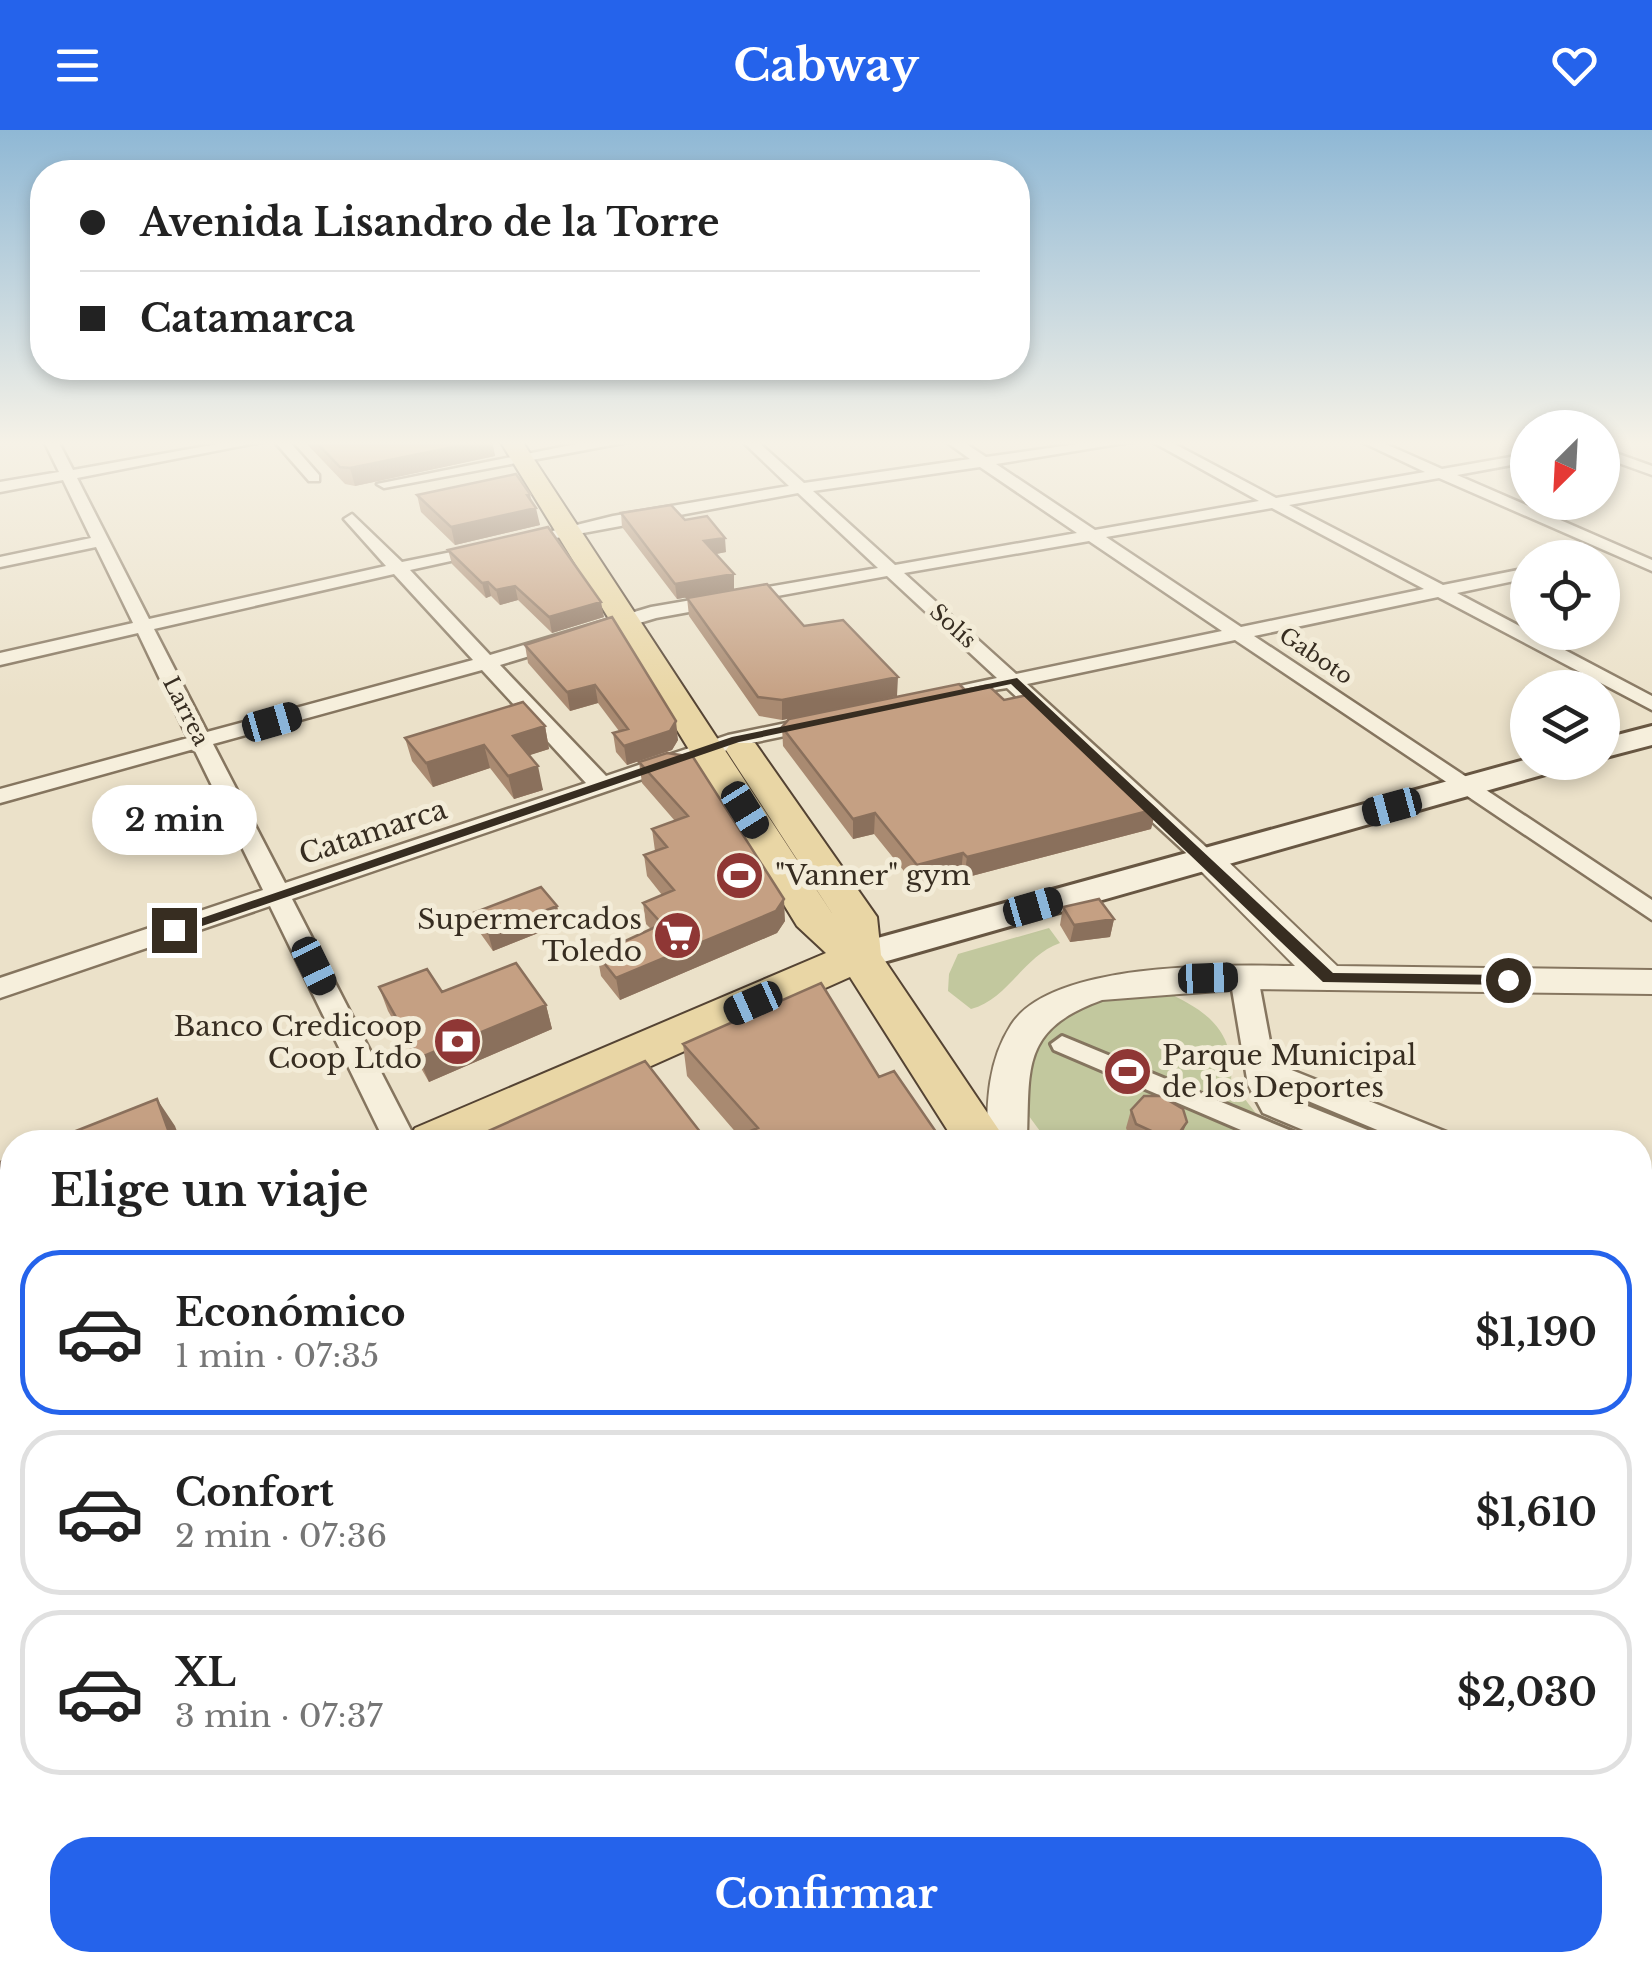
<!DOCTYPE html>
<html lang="es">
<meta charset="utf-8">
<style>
:root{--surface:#fff;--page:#f2f2f2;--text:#222;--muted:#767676;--line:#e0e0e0;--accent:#2563eb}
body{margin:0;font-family:"Libre Baskerville",serif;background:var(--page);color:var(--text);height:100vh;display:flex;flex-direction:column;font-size:38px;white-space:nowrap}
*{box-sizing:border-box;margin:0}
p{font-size:32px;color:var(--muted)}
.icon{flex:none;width:55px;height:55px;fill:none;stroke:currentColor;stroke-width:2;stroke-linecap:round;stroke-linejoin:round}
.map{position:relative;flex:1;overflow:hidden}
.drawer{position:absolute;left:0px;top:1000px;width:1652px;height:842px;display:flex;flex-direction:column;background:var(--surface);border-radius:40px 40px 0 0;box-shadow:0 5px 15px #0003}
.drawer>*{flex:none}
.guide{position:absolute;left:30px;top:30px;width:1000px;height:220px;border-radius:40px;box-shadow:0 5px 15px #0003;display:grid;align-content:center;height:220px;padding:0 50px;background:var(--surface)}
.needle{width:65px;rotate:204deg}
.fabs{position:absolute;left:1510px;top:280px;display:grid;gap:20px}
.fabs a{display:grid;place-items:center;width:110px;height:110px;border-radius:50%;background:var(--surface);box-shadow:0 5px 15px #0003;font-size:50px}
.end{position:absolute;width:45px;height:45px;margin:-22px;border:12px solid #372d21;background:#fff;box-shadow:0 0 0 5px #fff}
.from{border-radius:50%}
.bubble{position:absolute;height:70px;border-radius:35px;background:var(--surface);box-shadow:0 5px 15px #0003;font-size:32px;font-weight:700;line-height:70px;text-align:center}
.car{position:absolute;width:30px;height:60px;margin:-30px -15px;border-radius:12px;box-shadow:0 0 8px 2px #0007;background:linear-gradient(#222 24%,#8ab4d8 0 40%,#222 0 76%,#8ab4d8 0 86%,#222 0)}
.guide b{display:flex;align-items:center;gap:35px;height:95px;font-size:38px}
.guide b+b{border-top:2px solid var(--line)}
.guide i{width:25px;height:25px;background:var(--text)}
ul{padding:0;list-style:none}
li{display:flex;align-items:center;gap:30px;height:165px;margin:0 20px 15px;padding:0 30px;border:5px solid var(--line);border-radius:40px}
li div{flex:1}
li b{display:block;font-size:38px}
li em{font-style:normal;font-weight:700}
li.active{border-color:var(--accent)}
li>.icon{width:90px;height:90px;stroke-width:1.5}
h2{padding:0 50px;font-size:45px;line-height:120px}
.cta{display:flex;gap:20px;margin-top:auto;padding:20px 50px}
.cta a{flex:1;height:115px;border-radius:40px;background:var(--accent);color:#fff;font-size:40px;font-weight:700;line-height:115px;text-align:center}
header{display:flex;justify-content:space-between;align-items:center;height:130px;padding:0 50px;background:var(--accent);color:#fff;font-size:45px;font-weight:700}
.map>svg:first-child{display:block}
.green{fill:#c2c89e}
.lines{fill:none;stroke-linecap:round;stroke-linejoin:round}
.pedestrian-casing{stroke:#85755f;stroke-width:6}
.minor-casing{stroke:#85755f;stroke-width:5}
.tertiary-casing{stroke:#85755f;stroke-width:4}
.secondary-casing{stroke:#675642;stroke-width:6}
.primary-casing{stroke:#544333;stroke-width:4}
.pedestrian{fill:#f6efdc;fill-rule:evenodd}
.minor{fill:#f6efdc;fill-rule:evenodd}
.tertiary{fill:#f6efdc;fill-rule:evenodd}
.secondary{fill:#f6efdc;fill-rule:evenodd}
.primary{fill:#e9d6a5;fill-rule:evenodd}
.wall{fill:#a98a71}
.shaded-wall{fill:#8a705c}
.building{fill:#c5a083;stroke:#8a705c;stroke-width:2.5}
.route{fill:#372d21}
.labels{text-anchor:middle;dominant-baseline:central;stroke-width:10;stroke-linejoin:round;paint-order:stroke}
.far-street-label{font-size:22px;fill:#372d21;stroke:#f3ecd8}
.street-label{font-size:28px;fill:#372d21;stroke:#f3ecd8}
.poi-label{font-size:28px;fill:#372d21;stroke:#f3ecd8;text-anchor:start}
</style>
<header><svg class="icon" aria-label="menu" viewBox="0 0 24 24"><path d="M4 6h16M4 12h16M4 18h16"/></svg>Cabway<svg class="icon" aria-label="heart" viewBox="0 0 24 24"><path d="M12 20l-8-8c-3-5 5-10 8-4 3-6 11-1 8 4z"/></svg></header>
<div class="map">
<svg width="1652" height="1842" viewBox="0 0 1652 1842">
<rect width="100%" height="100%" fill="#ebe1c9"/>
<!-- green -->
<path class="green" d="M1049 798 1060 813C1023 826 1008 870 971 879L948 861 949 844 958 824Z
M1161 860C1205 879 1235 899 1231 951L1271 1003 1292 1012H1048L1023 978 1022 932 1041 895 1084 870Z
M1640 1170 1652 1175V1842L1639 1830Z"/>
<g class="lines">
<defs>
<path id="pedestrian" d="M1062 906 1301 1005 1304 1012H1269L1054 920 1051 914Z
M1640 1158 1652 1162V1187L1640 1183Z"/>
<path id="minor" d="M44 311H58L73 340 234 311H266L77 348 149 489 386 436 344 389 352 384 402 432 496 413V421L410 440 490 525 651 477 878 438 798 363 540 411 532 406 613 386 789 356 742 311H757L804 353 970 329 945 311H962L986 327 1098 311H1136L996 334 1095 400 1259 371 1151 311H1169L1276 368 1425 342 1360 311H1379L1442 339 1528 324V332L1457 345 1652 430V441L1439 348 1289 375 1443 455 1528 438V448L1457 463 1652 566V580L1438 467 1254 506 1652 770V790L1235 510 1027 554 1218 728 1206 735 1197 733 1007 558 941 568V560L997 548 887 446 656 488 500 535 606 646 728 605 820 586 831 592 828 597 742 615 292 769 417 1012H385L270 776 0 868V848L263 760 194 619 0 673V659L188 608 138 503 0 535V523L133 493 96 417 0 437V427L91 408 63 350 0 362V352L59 342ZM980 337 1077 403 895 435 813 361ZM1272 378 1424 459 1241 497 1106 407ZM1089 411 1222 501 1016 544 904 443ZM394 444 473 530 207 602 154 499ZM482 540 586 653 285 753 213 614Z
M274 311H289L319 345V351H309Z
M591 311H633L384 358 377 354Z
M1602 318 1652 336V345L1602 327Z
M1244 838 1258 847 1274 933 1449 1003 1454 1012H1406L1282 960 1285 967 1375 1003 1380 1012H1332L1263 983 1248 955 1230 847Z
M1640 1082 1652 1086V1116L1640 1111Z
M1640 1115 1652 1119V1150L1640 1146Z
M12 1791V1830H34L24 1842H0V1796Z
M783 1830H838L843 1842H788Z"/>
<path id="tertiary" d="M1206 719 1217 721 1337 836 1652 840V864L1244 859 1102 870C1020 900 1030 938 1027 1012H987C987 970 988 931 1011 895 1052 831 1226 835 1295 836L1195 735 1190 728 1195 721Z"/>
<path id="secondary" d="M1652 596V615L1602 628V609Z
M1528 629V632H1567L1563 639 859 839 845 835 840 826 845 817Z"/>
<path id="primary" d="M500 311H522L835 788 726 620 731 613H755L877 787 881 825 1007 1012H955L850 847 481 1012H408L415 998 826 823 797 796Z
M12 1171V1225L0 1230V1175Z
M1476 1830H1564L1569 1842H1481Z"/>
</defs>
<!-- pedestrian casing -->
<use href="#pedestrian" class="pedestrian-casing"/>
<!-- minor casing -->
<use href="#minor" class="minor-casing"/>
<!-- tertiary casing -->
<use href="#tertiary" class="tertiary-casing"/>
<!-- secondary casing -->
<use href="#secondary" class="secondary-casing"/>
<!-- primary casing -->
<use href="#primary" class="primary-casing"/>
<!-- pedestrian -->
<use href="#pedestrian" class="pedestrian"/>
<!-- minor -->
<use href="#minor" class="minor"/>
<!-- tertiary -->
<use href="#tertiary" class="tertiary"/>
<!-- secondary -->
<use href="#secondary" class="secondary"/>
<!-- primary -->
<use href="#primary" class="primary"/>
</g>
<!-- wall -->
<path class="wall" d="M304 311H492L495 326 355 356 345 354Z
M417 365 532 372 540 395 455 415 421 382Z
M621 383 685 390 726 422 716 424 734 459 677 469 622 397Z
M448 420 604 487 552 503 518 470 500 475 491 466 486 468 452 434Z
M687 468 804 496 897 566 782 590 759 586 689 486Z
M612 487 678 610 672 620 627 635 616 622 613 603 619 601 598 573 570 581 528 533 525 515Z
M965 560 1004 570 1156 679 1151 699 964 748 961 743 916 756 874 704 853 709 783 616 782 597Z
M545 596 549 619 529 625 543 660 514 669 490 638 433 657 412 631 405 608Z
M639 632 785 791 777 803 620 870 601 846 597 824 651 799 646 794 643 773 662 765 647 746 644 725 655 721 652 699 675 691 642 653Z
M557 776 561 794 493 821 478 800 473 783Z
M1063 777 1114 789 1110 807 1070 812 1060 795Z
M379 857 442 862 546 875 552 899 429 952 388 881Z
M683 914 879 947 739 1006 687 946Z
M1131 980 1187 992 1180 1010 1178 1012H1131L1126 998Z
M1640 1529 1652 1535V1610L1640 1603Z
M1259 1830H1435L1442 1842H1248Z"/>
<!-- shaded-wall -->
<path class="shaded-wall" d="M483 311H492L495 326 355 356 350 338Z
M530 364 533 379 536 378 540 395 455 415 451 397Z
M725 408 726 422 706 426 704 411Z
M734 444V459L677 469 675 454Z
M488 452 491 466 486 468 482 453Z
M515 456 518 470 500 475 496 460Z
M601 472 604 487 552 503 549 487Z
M898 547 897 566 782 590V570Z
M595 555 598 573 570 581 567 562Z
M676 591 678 610 672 620 627 635 624 616Z
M545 596 549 619 518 629 513 606Z
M484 615 490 638 433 657 426 633Z
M538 636 543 660 514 669 508 646Z
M1156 679 1151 699 964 748 967 727Z
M875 683 874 704 853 709V689Z
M963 723 961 743 916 756 917 735Z
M784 769 785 791 777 803 620 870 616 848Z
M557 776 561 794 493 821 488 803Z
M1114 789 1110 807 1070 812 1074 795Z
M546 875 552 899 429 952 419 928Z
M157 969 175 996 181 1012H160Z
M1187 992 1178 1012H1160L1162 1006Z
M12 1073V1109L0 1114V1078Z"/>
<!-- building -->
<path class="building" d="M315 311H483L350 338 340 337Z
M516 344 530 364 527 365 536 378 451 397 417 365Z
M671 375 685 390 707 386 725 408 704 411 734 444 675 454 621 383Z
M548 397 601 472 549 487 515 456 496 460 488 452 482 453 448 420Z
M767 454 804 496 843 490 898 547 782 570 758 567 687 468Z
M612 487 676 591 670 601 624 616 613 603 628 599 595 555 567 562 525 515Z
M959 554 965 560 988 555 1004 570 1027 565 1156 679 967 727 963 723 917 735 875 683 853 689 782 597 789 589Z
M523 572 545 596 513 606 538 636 508 646 484 615 426 633 405 608Z
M667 623 693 627 784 769 776 781 616 848 597 824 662 794 643 773 674 760 644 725 667 717 652 699 688 686 639 632Z
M541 757 557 776 488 803 473 783Z
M1099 769 1114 789 1074 795 1063 777Z
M516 833 546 875 419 928 379 857 427 839 442 862Z
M821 853 879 947 894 941 943 1012H723L758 998 683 914Z
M645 931 708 1012H467L466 1011Z
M1144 966H1161L1183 979 1187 992 1179 1003 1162 1006 1136 994 1131 980Z
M157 969 171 1008 160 1012H48Z
M12 1027V1073L0 1078V1032Z
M1640 1529 1652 1535V1587L1640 1581Z
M982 1830H1127L1116 1842H970Z
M1268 1830H1435L1442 1842H1258Z"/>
<!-- sky -->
<linearGradient id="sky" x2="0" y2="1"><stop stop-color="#8fb8d5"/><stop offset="0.55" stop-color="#f6f2e7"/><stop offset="1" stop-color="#f6f2e7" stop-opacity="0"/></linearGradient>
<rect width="1652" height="569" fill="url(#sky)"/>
<!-- route -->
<path class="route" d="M1017 548 1333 843 1508 845 1516 850 1508 855 1323 852 1011 554 739 612 179 804 167 800 732 607Z"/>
<!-- icons -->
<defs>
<symbol id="stadium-disc" viewBox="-11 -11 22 22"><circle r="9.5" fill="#8f3735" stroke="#f3ecd8"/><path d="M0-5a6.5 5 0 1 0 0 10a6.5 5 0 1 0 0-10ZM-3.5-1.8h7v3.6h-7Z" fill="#fff"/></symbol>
<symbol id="supermarket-disc" viewBox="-11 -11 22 22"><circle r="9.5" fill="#8f3735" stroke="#f3ecd8"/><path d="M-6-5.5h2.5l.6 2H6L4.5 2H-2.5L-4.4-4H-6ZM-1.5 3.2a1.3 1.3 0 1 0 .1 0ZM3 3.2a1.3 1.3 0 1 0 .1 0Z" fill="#fff"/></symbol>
<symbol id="bank-disc" viewBox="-11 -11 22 22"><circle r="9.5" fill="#8f3735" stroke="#f3ecd8"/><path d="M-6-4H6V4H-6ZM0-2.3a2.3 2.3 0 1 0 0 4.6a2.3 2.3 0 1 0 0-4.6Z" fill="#fff"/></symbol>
</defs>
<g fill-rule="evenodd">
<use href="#stadium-disc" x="712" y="718" width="55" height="55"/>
<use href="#supermarket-disc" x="650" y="778" width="55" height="55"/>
<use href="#bank-disc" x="430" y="884" width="55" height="55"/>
<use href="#stadium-disc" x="1100" y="914" width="55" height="55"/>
</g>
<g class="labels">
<!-- far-street labels -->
<g class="far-street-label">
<text transform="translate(953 496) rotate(42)">Solís</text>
<text transform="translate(1316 526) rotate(34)">Gaboto</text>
<text transform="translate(186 581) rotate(63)">Larrea</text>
</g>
<!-- street labels -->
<g class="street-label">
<text transform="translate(373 702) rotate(-18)">Catamarca</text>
</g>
<!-- poi labels -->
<g class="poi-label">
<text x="775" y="745">"Vanner" gym</text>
<text x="642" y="789" text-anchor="end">Supermercados<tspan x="642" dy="32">Toledo</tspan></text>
<text x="422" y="896" text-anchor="end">Banco Credicoop<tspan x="422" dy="32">Coop Ltdo</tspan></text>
<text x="1162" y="925">Parque Municipal<tspan x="1162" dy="32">de los Deportes</tspan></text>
</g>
</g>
</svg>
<div class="fabs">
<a><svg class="needle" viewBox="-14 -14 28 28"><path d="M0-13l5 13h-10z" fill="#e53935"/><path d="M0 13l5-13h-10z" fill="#767676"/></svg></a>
<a><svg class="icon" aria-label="locate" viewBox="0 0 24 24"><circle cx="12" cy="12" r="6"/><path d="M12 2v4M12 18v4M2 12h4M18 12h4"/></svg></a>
<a><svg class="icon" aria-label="layers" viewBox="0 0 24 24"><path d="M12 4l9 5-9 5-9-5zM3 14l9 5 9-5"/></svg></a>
</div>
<i class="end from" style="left:1508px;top:850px"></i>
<i class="end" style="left:174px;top:800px"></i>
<div class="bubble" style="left:92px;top:655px;width:165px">2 min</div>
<i class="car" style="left:272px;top:592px;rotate:74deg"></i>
<i class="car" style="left:1392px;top:677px;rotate:255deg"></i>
<i class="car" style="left:745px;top:680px;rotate:148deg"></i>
<i class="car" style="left:1033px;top:777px;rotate:74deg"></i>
<i class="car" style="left:314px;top:836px;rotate:154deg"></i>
<i class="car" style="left:1208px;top:848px;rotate:88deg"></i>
<i class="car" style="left:753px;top:873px;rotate:246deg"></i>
<div class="guide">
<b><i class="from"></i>Avenida Lisandro de la Torre</b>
<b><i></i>Catamarca</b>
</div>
<section class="drawer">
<h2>Elige un viaje</h2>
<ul>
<li class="active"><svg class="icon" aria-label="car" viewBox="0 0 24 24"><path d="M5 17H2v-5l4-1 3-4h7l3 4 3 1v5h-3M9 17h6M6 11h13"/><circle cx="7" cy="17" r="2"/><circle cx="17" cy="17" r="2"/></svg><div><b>Económico</b><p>1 min · 07:35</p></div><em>$1,190</em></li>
<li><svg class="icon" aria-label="car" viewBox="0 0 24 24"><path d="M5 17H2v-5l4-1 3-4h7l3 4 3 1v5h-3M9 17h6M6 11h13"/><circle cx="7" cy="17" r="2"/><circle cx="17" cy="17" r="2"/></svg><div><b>Confort</b><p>2 min · 07:36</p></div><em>$1,610</em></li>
<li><svg class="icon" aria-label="car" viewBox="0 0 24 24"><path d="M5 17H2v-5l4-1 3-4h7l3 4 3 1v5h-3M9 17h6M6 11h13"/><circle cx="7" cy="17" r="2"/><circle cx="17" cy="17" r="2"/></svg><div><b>XL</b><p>3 min · 07:37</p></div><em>$2,030</em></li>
</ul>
<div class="cta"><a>Confirmar</a></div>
</section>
</div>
